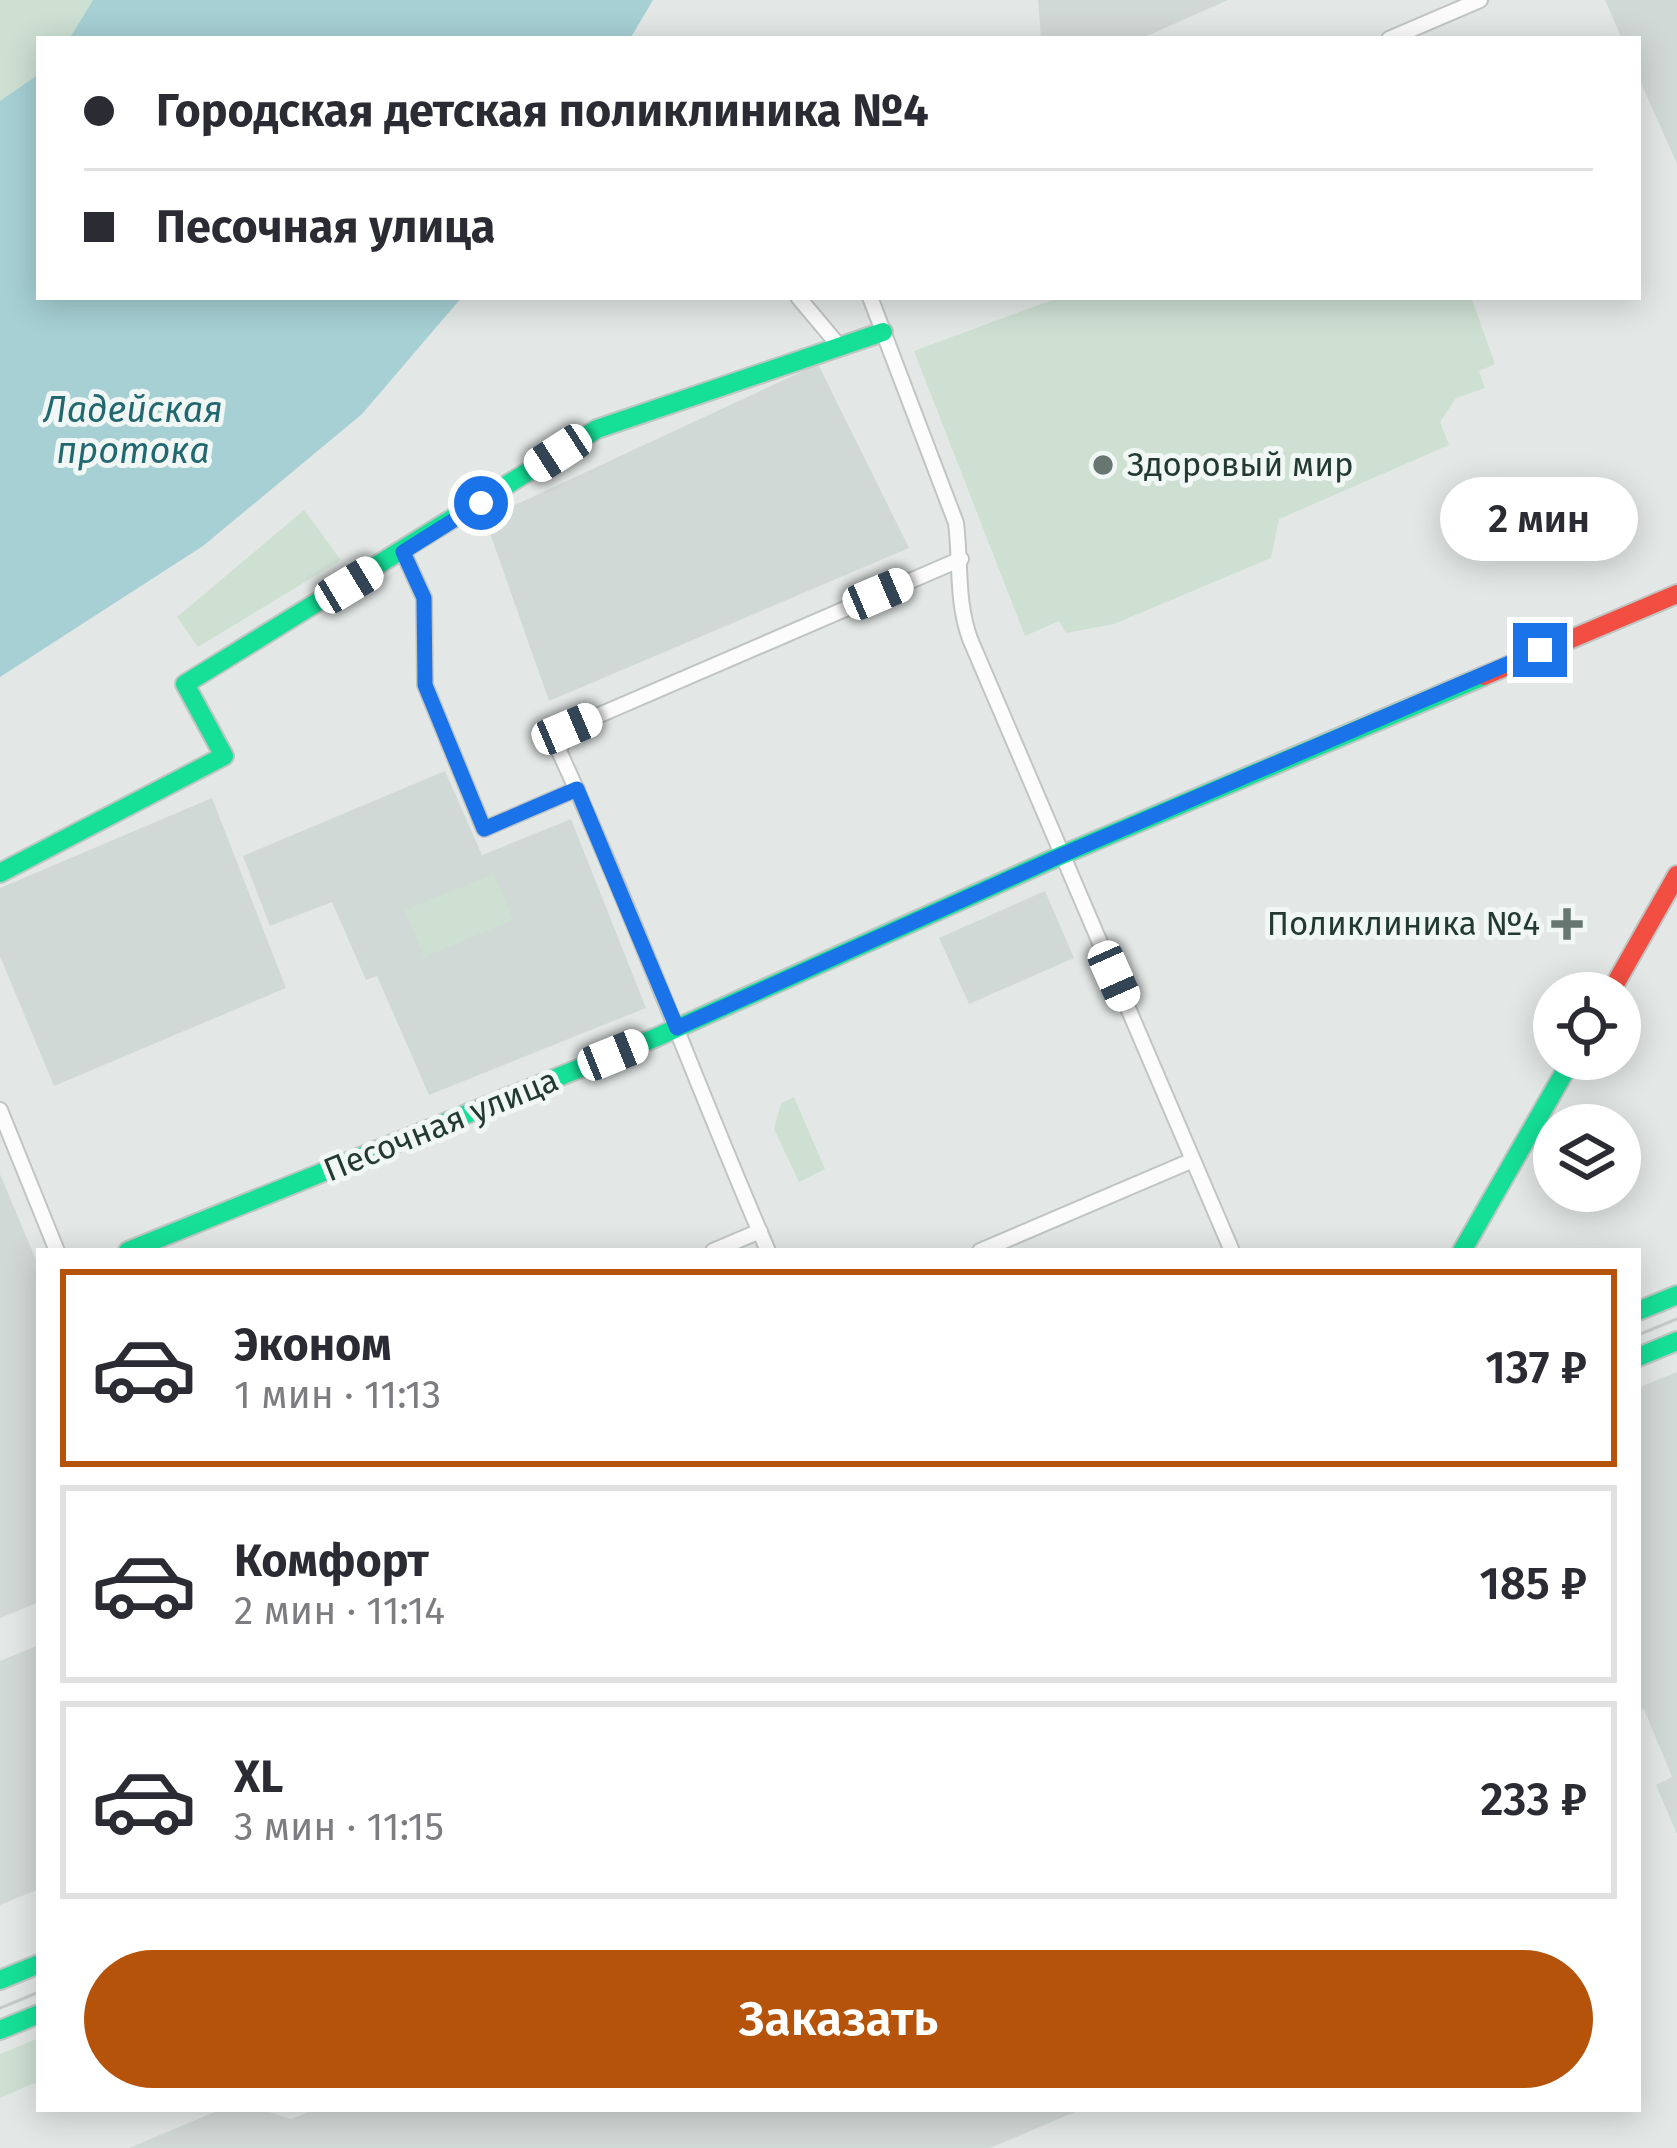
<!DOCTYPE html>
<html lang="ru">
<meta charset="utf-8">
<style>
:root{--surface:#fff;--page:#f7f7f7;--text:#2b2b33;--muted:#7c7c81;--line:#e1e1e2;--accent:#b45309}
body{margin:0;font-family:"Fira Sans",sans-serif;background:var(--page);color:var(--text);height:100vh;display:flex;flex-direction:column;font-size:45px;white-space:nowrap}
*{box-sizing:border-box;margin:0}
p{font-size:39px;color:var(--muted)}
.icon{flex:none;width:66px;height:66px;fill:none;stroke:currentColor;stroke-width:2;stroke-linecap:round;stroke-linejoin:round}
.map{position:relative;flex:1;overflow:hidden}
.panel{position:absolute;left:36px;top:1248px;width:1605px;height:864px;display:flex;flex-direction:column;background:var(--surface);border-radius:0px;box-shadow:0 6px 30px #0003}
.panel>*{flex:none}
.banner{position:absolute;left:36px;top:36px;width:1605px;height:264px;border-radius:0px;box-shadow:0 6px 30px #0003;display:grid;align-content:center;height:264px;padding:0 48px;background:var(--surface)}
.buttons{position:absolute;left:1533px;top:972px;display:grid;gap:24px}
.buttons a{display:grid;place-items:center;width:108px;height:108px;border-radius:50%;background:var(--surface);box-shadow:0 6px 30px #0003;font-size:60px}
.end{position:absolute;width:54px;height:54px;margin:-27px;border:15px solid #1a73e8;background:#fff;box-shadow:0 0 0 6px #fff}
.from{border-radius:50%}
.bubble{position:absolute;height:84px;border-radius:42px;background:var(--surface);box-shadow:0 6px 30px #0003;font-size:39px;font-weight:600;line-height:84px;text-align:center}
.car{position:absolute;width:36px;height:72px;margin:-36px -18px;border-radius:15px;box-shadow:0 0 9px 3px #0007;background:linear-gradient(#fff 24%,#345 0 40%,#fff 0 76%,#345 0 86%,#fff 0)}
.banner b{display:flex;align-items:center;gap:42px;height:114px;font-size:45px}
.banner b+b{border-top:3px solid var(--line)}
.banner i{width:30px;height:30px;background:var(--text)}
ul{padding:21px 0 0;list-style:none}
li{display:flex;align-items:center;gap:36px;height:198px;margin:0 24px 18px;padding:0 24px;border:6px solid var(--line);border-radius:0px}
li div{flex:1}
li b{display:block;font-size:45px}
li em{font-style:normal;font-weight:600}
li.on{border-color:var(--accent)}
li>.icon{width:108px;height:108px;stroke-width:1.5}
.button{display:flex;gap:24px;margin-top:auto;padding:24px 48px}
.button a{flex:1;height:138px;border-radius:72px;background:var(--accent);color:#fff;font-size:48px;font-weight:600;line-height:138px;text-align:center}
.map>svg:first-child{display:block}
.built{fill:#d1d9d6}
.green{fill:#cde0d2}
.water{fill:#a6d0d4}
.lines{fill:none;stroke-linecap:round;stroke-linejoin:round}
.street-casing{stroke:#c0c5c3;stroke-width:18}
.fast-casing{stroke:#bfc5c3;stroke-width:22}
.jam-casing{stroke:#bfc5c3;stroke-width:22}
.street{stroke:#fbfcfb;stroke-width:14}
.fast{stroke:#16e098;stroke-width:18}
.jam{stroke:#f24e42;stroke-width:18}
.tram{stroke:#c6cac9;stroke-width:3}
.route{stroke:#1a73e8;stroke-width:15}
.poi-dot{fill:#667771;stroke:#f1f7f4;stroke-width:4.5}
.labels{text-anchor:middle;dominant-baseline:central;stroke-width:10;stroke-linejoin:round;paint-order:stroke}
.poi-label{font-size:33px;fill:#223a32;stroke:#f1f7f4;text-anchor:start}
.street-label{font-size:33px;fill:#223a32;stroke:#f1f7f4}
.water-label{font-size:36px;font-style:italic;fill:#216871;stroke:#f1f7f4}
</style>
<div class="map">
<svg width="1677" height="2148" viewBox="0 0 1677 2148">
<rect width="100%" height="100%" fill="#e3e8e6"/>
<!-- built -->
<path class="built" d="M1038 0H1228L1140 39H1041Z
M1605 0H1677V164L1638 76V39H1622Z
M818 364 909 548 549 701 485 519Z
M445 771 482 855 571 819 646 1008 429 1095 377 976 366 980 332 902 270 926 243 856Z
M212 798 286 988 54 1086 0 956V888Z
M1045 891 1074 958 969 1004 939 938Z
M0 1174 39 1267V1602L0 1618Z
M1677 1372V1834L1656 1785 1672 1777 1644 1709 1638 1711V1388Z
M39 1645V1889L0 1905V1661Z
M222 2109H260L291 2119 316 2109H1082L990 2148H129Z"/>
<!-- green -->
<path class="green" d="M0 0H93L69 39H39V74L0 101Z
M1060 297H1471L1495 364 1479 371 1485 388 1456 398 1440 422 1449 445 1279 519 1271 558 1114 624 1066 633 1059 621 1025 636 914 351Z
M304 510 341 560 198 647 177 617Z
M494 874 513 920 424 957 405 910Z
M794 1097 825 1169 799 1182 774 1129 781 1103Z
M39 2038V2081L0 2098V2054Z"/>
<!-- water -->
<path class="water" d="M93 0H653L630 39H69Z
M39 74V297H462L362 414 203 546 0 677V101Z"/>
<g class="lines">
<defs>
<path id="street" d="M1389 39 1480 0
M798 297 840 347
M870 297 956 523C961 563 956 600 970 639L1232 1251
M403 552 424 598 425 685 484 829 577 789
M0 1110 57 1251
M713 1251 760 1231
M768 1251C696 1085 635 916 559 751L567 729 961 559
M980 1251 1193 1160"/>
<path id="fast" d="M0 873 224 756 185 684 597 429 883 332
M128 1251 657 1037 1062 855 1484 676
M1462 1251 1572 1059
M1638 1311 1677 1295
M1638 1357 1677 1341
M0 1980 39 1964
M0 2030 39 2014"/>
<path id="jam" d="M1484 676 1677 594
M1610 993 1677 875"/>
</defs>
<!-- street casing -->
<use href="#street" class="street-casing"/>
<!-- fast casing -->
<use href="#fast" class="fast-casing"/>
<!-- jam casing -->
<use href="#jam" class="jam-casing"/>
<!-- street -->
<use href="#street" class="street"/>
<!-- fast -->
<use href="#fast" class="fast"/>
<!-- jam -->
<use href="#jam" class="jam"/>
<!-- tram -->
<path class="tram" d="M1638 1335 1677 1319
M0 2008 39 1992"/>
</g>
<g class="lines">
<!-- route -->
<path class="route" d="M481 503 403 552 424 598 425 685 484 829 577 789 677 1028 1062 855 1540 650"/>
</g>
<!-- markers -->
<g class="poi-dot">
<circle cx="1103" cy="465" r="12"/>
<path d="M1561 906h12v12h12v12h-12v12h-12v-12h-12v-12h12z"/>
</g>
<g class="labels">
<!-- poi labels -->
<g class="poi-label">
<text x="1127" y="465">Здоровый мир</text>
<text x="1540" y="924" text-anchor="end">Поликлиника №4</text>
</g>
<!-- street labels -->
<g class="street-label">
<text transform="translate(441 1125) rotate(-22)">Песочная улица</text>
</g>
<!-- water labels -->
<g class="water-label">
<text x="133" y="410">Ладейская<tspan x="133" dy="41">протока</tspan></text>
</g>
</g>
</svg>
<div class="buttons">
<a><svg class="icon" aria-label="locate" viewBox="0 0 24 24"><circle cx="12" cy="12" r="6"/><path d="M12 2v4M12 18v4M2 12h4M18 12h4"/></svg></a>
<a><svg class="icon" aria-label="layers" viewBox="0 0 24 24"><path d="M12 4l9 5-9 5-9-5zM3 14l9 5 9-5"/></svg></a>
</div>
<i class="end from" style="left:481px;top:503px"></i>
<i class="end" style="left:1540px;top:650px"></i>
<div class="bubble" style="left:1440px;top:477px;width:198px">2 мин</div>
<i class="car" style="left:558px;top:453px;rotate:237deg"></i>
<i class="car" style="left:349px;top:585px;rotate:59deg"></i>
<i class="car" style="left:878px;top:594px;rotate:67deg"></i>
<i class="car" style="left:567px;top:729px;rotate:67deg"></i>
<i class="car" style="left:1114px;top:976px;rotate:156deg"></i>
<i class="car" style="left:613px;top:1055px;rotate:68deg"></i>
<div class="banner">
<b><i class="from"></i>Городская детская поликлиника №4</b>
<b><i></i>Песочная улица</b>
</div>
<section class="panel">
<ul>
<li class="on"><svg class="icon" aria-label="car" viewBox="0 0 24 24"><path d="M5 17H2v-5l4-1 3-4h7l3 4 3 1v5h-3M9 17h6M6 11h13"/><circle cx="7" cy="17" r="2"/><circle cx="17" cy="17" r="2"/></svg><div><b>Эконом</b><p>1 мин · 11:13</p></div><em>137 ₽</em></li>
<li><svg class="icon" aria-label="car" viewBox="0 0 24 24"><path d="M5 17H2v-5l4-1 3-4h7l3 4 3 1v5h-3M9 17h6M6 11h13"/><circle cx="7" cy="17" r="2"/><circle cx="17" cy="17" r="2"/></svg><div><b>Комфорт</b><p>2 мин · 11:14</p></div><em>185 ₽</em></li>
<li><svg class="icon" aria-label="car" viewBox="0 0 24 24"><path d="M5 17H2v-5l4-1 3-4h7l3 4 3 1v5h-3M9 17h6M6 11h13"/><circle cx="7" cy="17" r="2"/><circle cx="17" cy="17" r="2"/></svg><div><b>XL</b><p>3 мин · 11:15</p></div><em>233 ₽</em></li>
</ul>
<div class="button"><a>Заказать</a></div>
</section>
</div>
